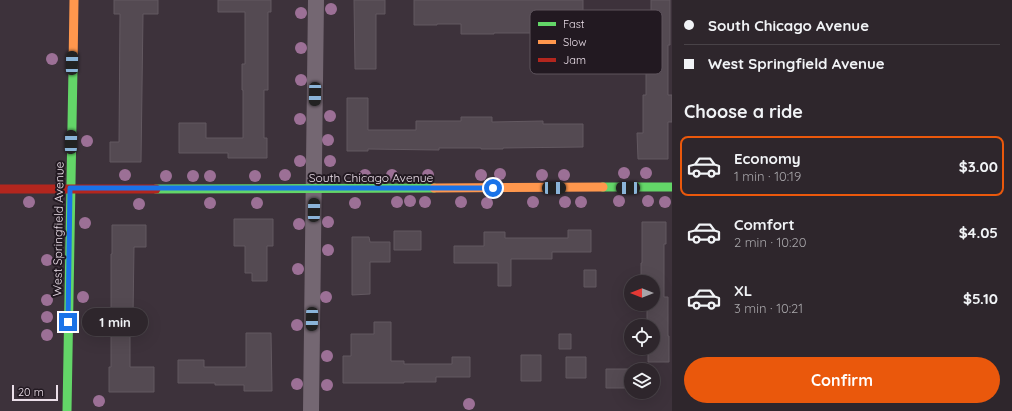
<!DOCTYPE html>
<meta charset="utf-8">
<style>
:root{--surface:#2e262c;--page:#362e34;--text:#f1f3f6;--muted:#a7a5a9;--line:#494348;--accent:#ea580c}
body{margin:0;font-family:Quicksand,sans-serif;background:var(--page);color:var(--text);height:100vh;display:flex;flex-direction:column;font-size:15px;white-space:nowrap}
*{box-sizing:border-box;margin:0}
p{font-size:13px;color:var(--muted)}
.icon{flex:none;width:22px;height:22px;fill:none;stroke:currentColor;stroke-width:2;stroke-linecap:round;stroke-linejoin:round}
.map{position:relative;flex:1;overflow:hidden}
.sheet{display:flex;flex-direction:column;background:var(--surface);width:340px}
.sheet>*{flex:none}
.guide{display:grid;align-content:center;height:88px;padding:0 12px;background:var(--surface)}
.needle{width:26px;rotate:270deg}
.buttons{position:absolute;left:624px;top:275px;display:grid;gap:8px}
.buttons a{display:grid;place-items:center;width:36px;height:36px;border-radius:50%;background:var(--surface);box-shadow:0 4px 16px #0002,0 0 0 1px var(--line);font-size:20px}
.scale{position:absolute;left:12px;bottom:10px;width:46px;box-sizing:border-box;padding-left:4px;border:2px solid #ebdfe9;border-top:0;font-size:11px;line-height:14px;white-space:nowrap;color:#ebdfe9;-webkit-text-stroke:3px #221921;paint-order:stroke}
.end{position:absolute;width:18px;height:18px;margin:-9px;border:5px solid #1a73e8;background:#fff;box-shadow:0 0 0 2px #fff}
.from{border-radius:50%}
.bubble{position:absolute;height:28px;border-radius:14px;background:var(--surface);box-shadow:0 4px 16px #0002,0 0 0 1px var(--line);font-size:13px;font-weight:800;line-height:28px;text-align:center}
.car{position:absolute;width:12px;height:24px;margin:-12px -6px;border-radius:5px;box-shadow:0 0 3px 1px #0007;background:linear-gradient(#222 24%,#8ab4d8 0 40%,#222 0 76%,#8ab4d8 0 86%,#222 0)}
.guide b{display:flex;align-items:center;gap:14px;height:38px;font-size:15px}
.guide b+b{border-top:1px solid var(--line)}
.guide i{width:10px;height:10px;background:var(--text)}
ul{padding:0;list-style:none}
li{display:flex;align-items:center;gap:12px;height:60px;margin:0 8px 6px;padding:0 4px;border:2px solid transparent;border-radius:8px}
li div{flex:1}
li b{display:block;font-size:15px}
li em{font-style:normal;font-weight:800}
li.selected{border-color:var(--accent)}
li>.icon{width:36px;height:36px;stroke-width:1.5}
h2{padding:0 12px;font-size:18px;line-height:48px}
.button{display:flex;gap:8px;margin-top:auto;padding:8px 12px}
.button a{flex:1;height:46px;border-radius:24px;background:var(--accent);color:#fff;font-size:16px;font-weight:800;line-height:46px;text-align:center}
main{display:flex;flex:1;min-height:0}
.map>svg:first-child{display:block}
.building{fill:#544a52;stroke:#635961}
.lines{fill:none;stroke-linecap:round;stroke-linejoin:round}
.street{stroke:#746772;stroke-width:16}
.fast{stroke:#63d668;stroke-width:9}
.slow{stroke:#ff974d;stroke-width:9}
.jam{stroke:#b3261e;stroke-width:9}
.tree{fill:#9c7096}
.route{stroke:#1a73e8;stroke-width:5}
.labels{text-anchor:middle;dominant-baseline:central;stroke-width:4;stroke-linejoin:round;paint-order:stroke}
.street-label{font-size:12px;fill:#ebdfe9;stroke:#221921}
.key{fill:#221921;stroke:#5e545d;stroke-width:1}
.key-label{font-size:11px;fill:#ebdfe9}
</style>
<main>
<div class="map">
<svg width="672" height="411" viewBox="0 0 672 411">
<rect width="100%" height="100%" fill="#3d323b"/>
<!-- building -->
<path class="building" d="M114 0H158V14H143L141 162H110V142H119L120 14H114Z
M218 0H271V12H268V90H264V138H267V158H228V153H179V123H206V138H243V90H242V64H245V12H218Z
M354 0H385V14H376V69H355Z
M414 0H583V21H550V33H494V34H461V24H437V25H414Z
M651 0H670V45H668V95H672V122H668V159H638L637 133H643V95H646V57H651Z
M347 98H368V130H416V121H461V117H492V122L543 121V124H583V147L503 148V149H481V148H439V150L368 149V151H347Z
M234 219H273V246H267V281H252V273H245V246H234Z
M642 222H666V244H664V297H668V336H669V362H648V348H653V326H647V304H653V282H641V263H642Z
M112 225H146V247H134L133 317H130V367H154V392H109V367H111V254H112Z
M568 230H591V252H552V259H511V286H498V263H454V246H484V232H505V238H568Z
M394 231H421V250H394Z
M352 237H369L370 242H390V262H370V294L352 295Z
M584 270H596V287H584Z
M374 322H391V361H404V364H452V357H470V377H436V382H404V383H343V356H351V334H374Z
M246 333H271L272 391H244V385H215V383H178V360H204V367H246Z
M559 334H571V349H559Z
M521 355H541V381H521Z
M566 357H586V378H566Z
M606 369H655V393H631V392H653V370H631V388H606Z"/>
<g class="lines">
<!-- street -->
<path class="street" d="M311 411 316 0"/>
<!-- fast -->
<path class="fast" d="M603 187H672
M156 189 434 188
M67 411 73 68"/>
<!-- slow -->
<path class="slow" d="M73 68 74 0
M434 188 603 187"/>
<!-- jam -->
<path class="jam" d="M0 189H156"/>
</g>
<!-- trees -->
<g class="tree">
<circle cx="331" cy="9" r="6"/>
<circle cx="301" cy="13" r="6"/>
<circle cx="301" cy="48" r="6"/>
<circle cx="52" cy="59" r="6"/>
<circle cx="301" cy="80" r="6"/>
<circle cx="330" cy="116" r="6"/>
<circle cx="300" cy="119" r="6"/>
<circle cx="328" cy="140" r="6"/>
<circle cx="87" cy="141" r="6"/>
<circle cx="300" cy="161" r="6"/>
<circle cx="330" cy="161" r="6"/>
<circle cx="624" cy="173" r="6"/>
<circle cx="646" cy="173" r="6"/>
<circle cx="500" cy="174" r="6"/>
<circle cx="125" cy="175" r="6"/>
<circle cx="285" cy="175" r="6"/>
<circle cx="365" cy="175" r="6"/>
<circle cx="392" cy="175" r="6"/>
<circle cx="428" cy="175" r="6"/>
<circle cx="481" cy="175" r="6"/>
<circle cx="542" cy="175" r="6"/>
<circle cx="564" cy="175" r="6"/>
<circle cx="166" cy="176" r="6"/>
<circle cx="193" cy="176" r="6"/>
<circle cx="210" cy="176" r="6"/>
<circle cx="255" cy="176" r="6"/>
<circle cx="410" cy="201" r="6"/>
<circle cx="619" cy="201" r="6"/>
<circle cx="648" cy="201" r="6"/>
<circle cx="29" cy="202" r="6"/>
<circle cx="397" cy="202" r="6"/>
<circle cx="425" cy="202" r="6"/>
<circle cx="461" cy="202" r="6"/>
<circle cx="533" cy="202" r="6"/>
<circle cx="565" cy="202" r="6"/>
<circle cx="581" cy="202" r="6"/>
<circle cx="665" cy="202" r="6"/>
<circle cx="210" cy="203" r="6"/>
<circle cx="257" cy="203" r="6"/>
<circle cx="355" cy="203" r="6"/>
<circle cx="487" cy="203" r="6"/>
<circle cx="139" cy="204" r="6"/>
<circle cx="328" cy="222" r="6"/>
<circle cx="85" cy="223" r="6"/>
<circle cx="299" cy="224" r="6"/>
<circle cx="328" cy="250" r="6"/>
<circle cx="47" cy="260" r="6"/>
<circle cx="298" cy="269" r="6"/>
<circle cx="83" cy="297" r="6"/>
<circle cx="326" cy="297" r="6"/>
<circle cx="47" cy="300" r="6"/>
<circle cx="47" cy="317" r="6"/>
<circle cx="297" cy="325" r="6"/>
<circle cx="47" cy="335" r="6"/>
<circle cx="327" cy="356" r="6"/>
<circle cx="297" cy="384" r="6"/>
<circle cx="327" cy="385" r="6"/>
<circle cx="99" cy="401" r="6"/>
<circle cx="469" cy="404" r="6"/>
</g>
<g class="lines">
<!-- route -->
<path class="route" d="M68 322 70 188H493"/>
</g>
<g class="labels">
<!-- street labels -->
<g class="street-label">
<text x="371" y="177">South Chicago Avenue</text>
<text transform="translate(58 229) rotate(-89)">West Springfield Avenue</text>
</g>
</g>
<!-- legend -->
<rect x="530" y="10" width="132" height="64" rx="6" class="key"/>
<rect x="538" y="22" width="18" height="4" fill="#63d668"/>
<rect x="538" y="40" width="18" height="4" fill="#ff974d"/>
<rect x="538" y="58" width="18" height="4" fill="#b3261e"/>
<g class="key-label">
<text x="563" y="28">Fast</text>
<text x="563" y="46">Slow</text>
<text x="563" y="64">Jam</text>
</g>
</svg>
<div class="buttons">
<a><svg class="needle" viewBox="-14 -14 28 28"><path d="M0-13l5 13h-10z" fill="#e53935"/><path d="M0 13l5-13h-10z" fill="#a7a5a9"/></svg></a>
<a><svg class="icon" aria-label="locate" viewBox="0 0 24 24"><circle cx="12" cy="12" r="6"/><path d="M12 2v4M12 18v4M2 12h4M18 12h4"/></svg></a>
<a><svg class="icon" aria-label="layers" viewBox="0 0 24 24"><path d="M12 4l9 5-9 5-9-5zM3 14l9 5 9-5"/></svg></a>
</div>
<div class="scale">20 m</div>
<i class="end from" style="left:493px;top:188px"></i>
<i class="end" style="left:68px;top:322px"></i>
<div class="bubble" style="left:82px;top:308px;width:66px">1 min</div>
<i class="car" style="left:72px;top:63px;rotate:1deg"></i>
<i class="car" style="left:315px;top:94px;rotate:181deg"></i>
<i class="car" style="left:71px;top:142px;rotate:1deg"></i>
<i class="car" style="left:554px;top:188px;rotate:90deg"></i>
<i class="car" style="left:628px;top:188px;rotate:270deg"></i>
<i class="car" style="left:314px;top:210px;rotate:1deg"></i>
<i class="car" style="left:312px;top:319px;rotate:181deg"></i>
</div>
<section class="sheet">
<div class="guide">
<b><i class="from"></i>South Chicago Avenue</b>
<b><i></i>West Springfield Avenue</b>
</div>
<h2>Choose a ride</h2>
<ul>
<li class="selected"><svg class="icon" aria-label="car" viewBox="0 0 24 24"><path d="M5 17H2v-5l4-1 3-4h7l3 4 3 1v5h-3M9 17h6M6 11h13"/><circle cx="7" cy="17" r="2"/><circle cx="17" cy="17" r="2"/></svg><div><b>Economy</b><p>1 min · 10:19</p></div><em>$3.00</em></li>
<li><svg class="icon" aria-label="car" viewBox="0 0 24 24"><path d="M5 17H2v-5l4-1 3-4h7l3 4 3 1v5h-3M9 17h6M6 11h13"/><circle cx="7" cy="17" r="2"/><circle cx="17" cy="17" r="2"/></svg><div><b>Comfort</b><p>2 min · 10:20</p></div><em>$4.05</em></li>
<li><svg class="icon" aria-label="car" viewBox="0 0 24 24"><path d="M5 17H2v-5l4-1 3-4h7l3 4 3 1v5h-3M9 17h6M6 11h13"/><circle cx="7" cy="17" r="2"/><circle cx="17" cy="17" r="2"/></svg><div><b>XL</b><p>3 min · 10:21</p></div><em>$5.10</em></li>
</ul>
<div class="button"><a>Confirm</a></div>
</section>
</main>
